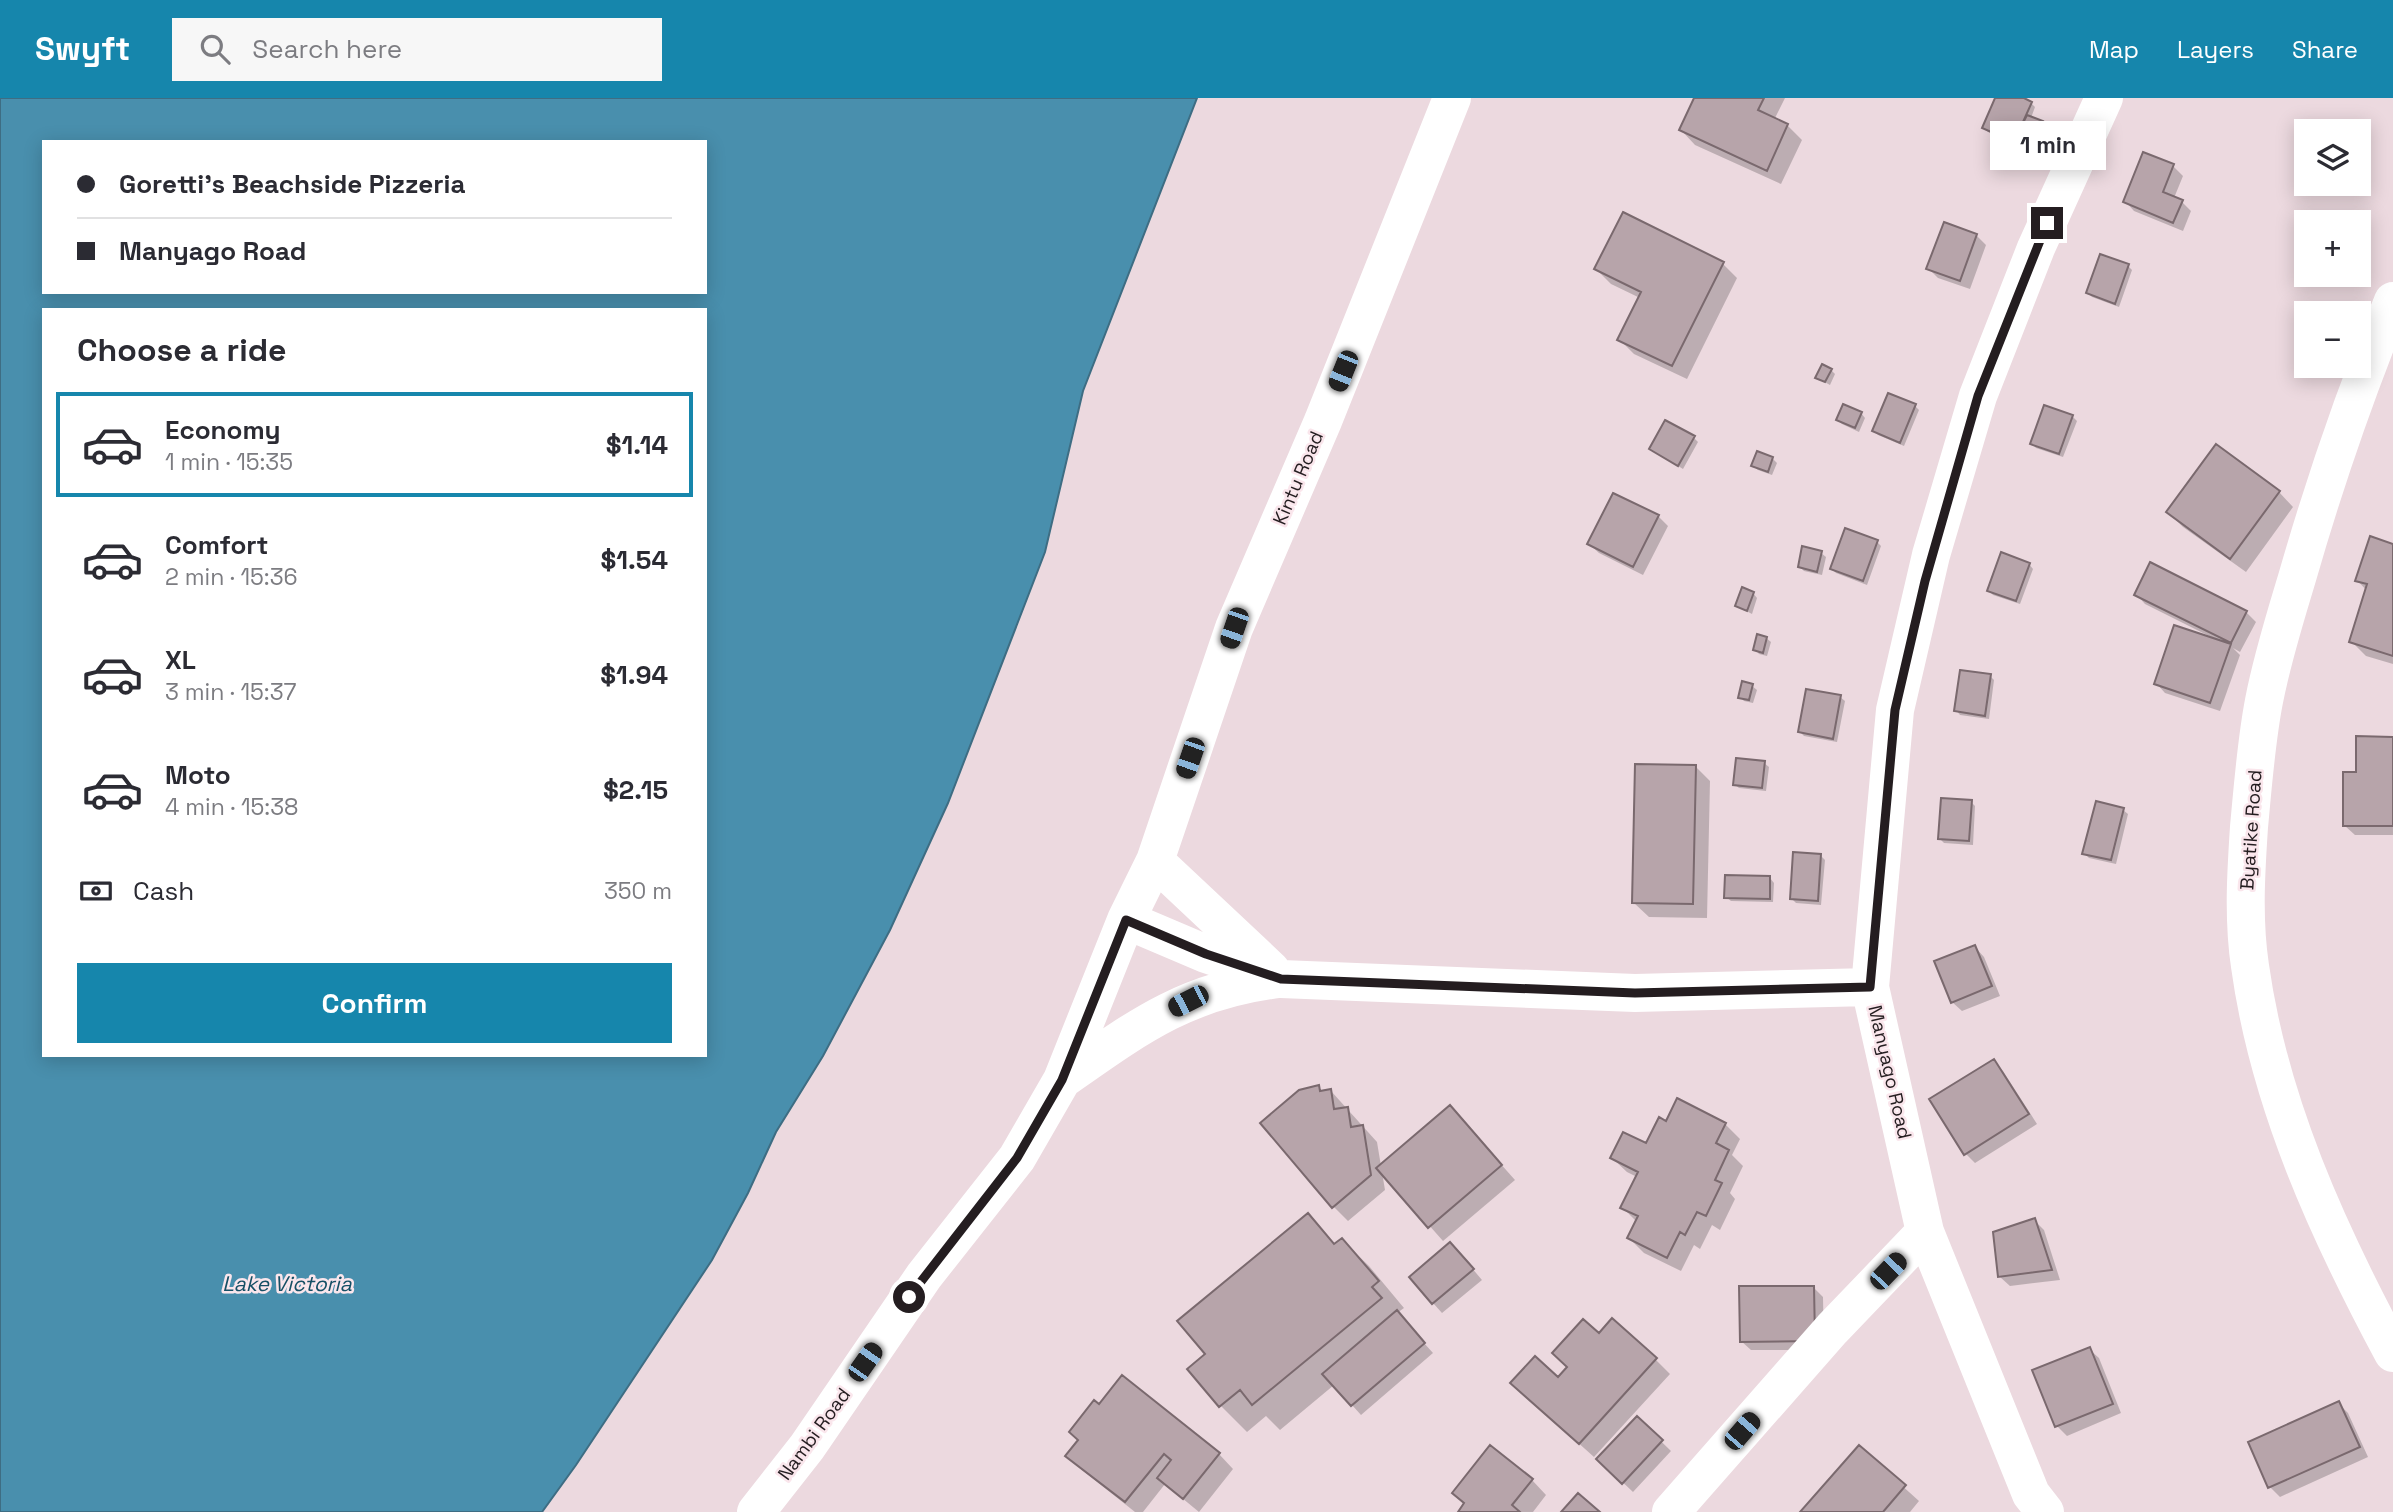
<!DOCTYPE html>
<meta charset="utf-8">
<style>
:root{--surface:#fff;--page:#f7f7f7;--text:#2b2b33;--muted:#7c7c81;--line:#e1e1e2;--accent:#1686ac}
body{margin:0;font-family:"Space Grotesk",sans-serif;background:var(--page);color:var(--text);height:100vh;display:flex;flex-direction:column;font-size:26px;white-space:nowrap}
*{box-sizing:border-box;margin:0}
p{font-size:23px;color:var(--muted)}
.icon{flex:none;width:38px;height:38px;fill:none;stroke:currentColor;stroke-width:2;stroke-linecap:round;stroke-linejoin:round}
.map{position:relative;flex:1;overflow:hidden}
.side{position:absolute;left:42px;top:210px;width:665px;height:749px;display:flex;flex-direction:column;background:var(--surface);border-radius:0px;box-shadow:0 4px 18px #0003}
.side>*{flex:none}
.top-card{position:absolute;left:42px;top:42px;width:665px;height:154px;border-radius:0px;box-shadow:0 4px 18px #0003;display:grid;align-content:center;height:154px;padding:0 35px;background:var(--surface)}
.tools{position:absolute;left:2294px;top:21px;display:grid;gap:14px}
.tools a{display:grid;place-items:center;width:77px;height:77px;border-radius:0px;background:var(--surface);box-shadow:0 4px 18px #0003;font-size:35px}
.end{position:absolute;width:32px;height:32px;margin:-16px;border:9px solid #241d20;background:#fff;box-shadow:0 0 0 4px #fff}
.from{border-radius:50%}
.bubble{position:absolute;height:49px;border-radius:0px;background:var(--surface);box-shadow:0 4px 18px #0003;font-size:23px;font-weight:800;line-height:49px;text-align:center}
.car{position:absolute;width:21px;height:42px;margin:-21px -10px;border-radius:9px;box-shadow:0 0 5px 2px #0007;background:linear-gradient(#222 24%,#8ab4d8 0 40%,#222 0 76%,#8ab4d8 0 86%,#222 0)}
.top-card b{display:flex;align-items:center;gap:24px;height:66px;font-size:26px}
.top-card b+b{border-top:2px solid var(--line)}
.top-card i{width:18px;height:18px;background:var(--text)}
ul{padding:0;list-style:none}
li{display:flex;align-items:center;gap:21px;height:105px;margin:0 14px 10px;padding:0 21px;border:4px solid transparent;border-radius:0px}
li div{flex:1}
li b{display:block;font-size:26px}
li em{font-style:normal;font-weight:800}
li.on{border-color:var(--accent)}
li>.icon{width:63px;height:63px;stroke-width:1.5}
h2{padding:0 35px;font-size:32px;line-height:84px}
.pay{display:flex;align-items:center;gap:18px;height:77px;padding:0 35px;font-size:26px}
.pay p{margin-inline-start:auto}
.button{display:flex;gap:14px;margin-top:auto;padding:14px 35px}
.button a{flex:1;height:80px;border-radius:0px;background:var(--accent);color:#fff;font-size:28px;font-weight:800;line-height:80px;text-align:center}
header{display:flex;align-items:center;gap:42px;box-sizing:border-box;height:98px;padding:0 35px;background:var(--accent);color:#fff}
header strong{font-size:33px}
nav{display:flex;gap:38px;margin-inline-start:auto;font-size:24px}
.search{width:490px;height:63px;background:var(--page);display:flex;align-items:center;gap:18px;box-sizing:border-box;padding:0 24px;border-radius:0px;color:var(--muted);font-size:26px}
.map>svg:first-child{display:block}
.water{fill:#498fad;stroke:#3e6d83;stroke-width:2;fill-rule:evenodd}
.shadow{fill:#0003}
.building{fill:#b7a4aa;stroke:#7a696e;stroke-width:2}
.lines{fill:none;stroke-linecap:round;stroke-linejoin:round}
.street{stroke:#fff;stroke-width:38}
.route{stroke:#241d20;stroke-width:9}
.labels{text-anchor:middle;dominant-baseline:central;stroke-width:5;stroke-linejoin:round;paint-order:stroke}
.street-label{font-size:19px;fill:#241d20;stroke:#fae6ec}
.water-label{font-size:21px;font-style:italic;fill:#154f65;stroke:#fae6ec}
</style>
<header>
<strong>Swyft</strong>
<div class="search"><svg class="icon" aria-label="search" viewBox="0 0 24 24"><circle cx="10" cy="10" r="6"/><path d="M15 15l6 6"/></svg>Search here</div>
<nav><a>Map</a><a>Layers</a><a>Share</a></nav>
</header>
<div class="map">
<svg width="2393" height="1414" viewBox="0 0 2393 1414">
<rect width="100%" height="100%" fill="#ecd9df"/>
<!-- water -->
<path class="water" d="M0 0H1197L1083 293 1045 454 948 705 890 832 823 958 776 1034 748 1095 712 1162 576 1367 542 1414H0ZM44 44H705V194H44ZM44 212H705V957H44Z"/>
<!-- shadow -->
<path class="shadow" d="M1696 0H1785L1774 22 1787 27 1802 42 1781 86 1695 47 1681 32Z
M1996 0H2019L2031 5 2035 9 2031 20 2046 29 2042 39 2025 32 2019 47 1988 34 1984 30Z
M2144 57 2173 68 2183 78 2174 100 2182 104 2191 113 2183 133 2134 113 2125 103Z
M1976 137 1986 147 1970 191 1938 180 1928 170Z
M1723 166 1737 180 1687 281 1634 256 1619 241 1640 200 1611 186 1596 171Z
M2128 168 2132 172 2119 209 2092 199 2088 195Z
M1831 272 1835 276 1830 287 1817 280Z
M1915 308 1919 312 1904 348 1878 337 1874 332Z
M1861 315 1865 320 1859 334 1842 326 1838 322Z
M2072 318 2077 323 2063 359 2036 350 2032 346Z
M1694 340 1698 344 1683 371 1651 351Z
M1772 360 1777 365 1772 377 1758 372 1753 368Z
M2279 394 2293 409 2246 474 2183 429 2168 414Z
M1614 397 1658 418 1668 428 1643 477 1599 455 1589 446Z
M1877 444 1881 448 1867 487 1836 475 1832 471Z
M2393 447V566L2366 558 2351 543 2367 493 2357 482Z
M1821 455 1826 459 1822 477 1804 473 1800 469Z
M2029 466 2033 471 2020 506 1993 497 1989 493Z
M1753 495 1757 500 1752 516 1737 508Z
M2136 496 2246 514 2256 524 2240 554 2233 550 2240 557 2220 613 2165 595 2156 585 2213 540 2145 506Z
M1766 540 1771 544 1767 558 1759 556 1755 551Z
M1990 578 1994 582 1989 621 1960 617 1956 612Z
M1752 588 1757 592 1753 605 1744 603 1740 599Z
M1840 599 1845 603 1837 644 1804 638 1800 634Z
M2393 640V737H2355L2345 728 2357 676Z
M1764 665 1769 669 1766 693 1739 690 1734 686Z
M1696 669 1710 683 1707 820 1649 819 1634 805Z
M1971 704 1975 708 1973 747 1944 745 1940 741Z
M2123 712 2128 716 2116 766 2089 760 2084 755Z
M1821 758 1825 762 1821 807 1796 805 1792 801Z
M1770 780 1774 785 1773 804 1731 803 1726 799Z
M1975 849 1984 859 2000 898 1962 913 1952 904Z
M1993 963 2003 973 2037 1026 1975 1065 1966 1056Z
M1318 989 1323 994 1331 993 1377 1044 1381 1068 1450 1009 1515 1082 1443 1143 1382 1074 1385 1092 1348 1123 1333 1108Z
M1678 1003 1725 1026 1740 1041 1732 1057 1743 1068 1730 1095 1735 1101 1720 1132 1712 1127 1700 1151 1694 1147 1681 1173 1644 1155 1629 1140 1637 1124 1622 1109 1637 1079 1627 1074 1612 1060 1646 1047 1667 1025Z
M1308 1118 1336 1147 1342 1142 1369 1168 1404 1210 1397 1215 1433 1255 1361 1317 1334 1287 1280 1332 1266 1318 1247 1334 1221 1308 1190 1271 1208 1256Z
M2034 1122 2044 1132 2060 1182 2010 1188 2000 1179Z
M1460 1156 1482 1182 1442 1215 1433 1205Z
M1814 1190 1823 1199 1824 1252H1751L1741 1243Z
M1599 1237 1655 1261 1670 1276 1594 1359 1527 1299 1558 1281Z
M2089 1251 2099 1260 2121 1315 2067 1338 2057 1328Z
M2339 1306 2348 1315 2368 1359 2280 1399 2270 1389 2251 1344Z
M1637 1320 1671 1353 1633 1394 1598 1361Z
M1080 1342 1219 1356 1233 1371 1199 1414 1165 1386 1143 1414H1135L1082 1372 1067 1358Z
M1859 1349 1919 1403 1910 1414H1802Z
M1490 1350 1532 1382 1546 1397 1533 1414H1460Z"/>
<!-- building -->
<path class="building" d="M1694 0H1764L1758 12 1788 26 1767 73 1679 32Z
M1995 0H2024L2032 4 2014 44 1982 30Z
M2027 17 2043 23 2037 36 2021 29Z
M2143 54 2174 66 2163 94 2183 102 2173 125 2123 104Z
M1623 114 1724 164 1672 268 1617 242 1641 194 1594 171Z
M1944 124 1977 136 1960 183 1926 171Z
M2100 156 2129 166 2115 206 2086 195Z
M1822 266 1832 271 1825 284 1815 280Z
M1888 295 1916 306 1900 345 1872 333Z
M1843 306 1862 314 1855 330 1836 322Z
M2044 307 2073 317 2059 356 2030 346Z
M1665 322 1695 338 1678 368 1649 351Z
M2216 346 2280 393 2230 461 2166 414Z
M1757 353 1773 359 1768 374 1751 368Z
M1613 395 1659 417 1633 469 1587 446Z
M1845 430 1878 442 1863 483 1830 471Z
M2370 438 2393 446V558L2349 544 2367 486 2355 483Z
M1802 448 1822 453 1817 474 1798 469Z
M2001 454 2030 465 2016 503 1987 493Z
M2150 464 2247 513 2231 545 2134 497Z
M1742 489 1754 494 1747 513 1735 508Z
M2174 527 2231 546 2210 605 2154 586Z
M1757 536 1767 539 1763 555 1753 552Z
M1960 572 1991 576 1985 618 1954 613Z
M1742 583 1753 586 1749 602 1738 600Z
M1806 591 1841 597 1833 641 1798 634Z
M2356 638 2393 639V728H2343V674H2356Z
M1736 660 1765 663 1762 690 1733 687Z
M1635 666 1696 667 1693 806 1632 805Z
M1941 700 1972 702 1969 743 1938 741Z
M2096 703 2124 710 2111 762 2082 756Z
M1793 754 1821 756 1818 803 1790 801Z
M1725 777 1770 778V801L1724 800Z
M1975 847 1992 888 1951 905 1934 863Z
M1994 961 2029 1016 1964 1057 1929 1001Z
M1319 987 1320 993 1331 991 1334 1011 1348 1009 1351 1029 1363 1027 1371 1077 1332 1110 1260 1025 1299 992Z
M1677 1000 1726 1025 1716 1045 1729 1052 1715 1082 1722 1085 1706 1118 1697 1114 1685 1137 1680 1134 1667 1160 1627 1140 1638 1118 1620 1110 1638 1074 1610 1060 1623 1034 1646 1045 1659 1019 1666 1023Z
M1450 1007 1502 1067 1428 1130 1376 1070Z
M1308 1115 1334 1146 1342 1140 1379 1183 1372 1189 1382 1200 1252 1307 1240 1292 1219 1309 1187 1271 1205 1256 1177 1223Z
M2035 1120 2052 1172 1998 1179 1993 1134Z
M1450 1144 1474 1171 1432 1206 1409 1179Z
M1739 1188H1814L1815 1243 1740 1244Z
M1397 1212 1425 1245 1351 1308 1322 1276Z
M1612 1220 1657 1260 1579 1346 1510 1285 1535 1258 1558 1279 1567 1269 1552 1255 1583 1221 1599 1235Z
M2090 1249 2113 1306 2055 1329 2032 1272Z
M1122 1277 1220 1355 1183 1401 1157 1380 1171 1362 1164 1356 1125 1404 1065 1358 1078 1342 1069 1334 1094 1302 1099 1306Z
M2339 1303 2360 1349 2268 1390 2248 1344Z
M1637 1318 1663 1342 1622 1386 1596 1361Z
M1490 1347 1533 1381 1512 1407 1520 1414H1458L1464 1405 1452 1395Z
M1859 1347 1906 1387 1883 1414H1800Z
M1578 1395 1600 1414H1561Z"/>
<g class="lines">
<!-- street -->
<path class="street" d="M2393 203C2356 293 2324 386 2297 480 2285 520 2272 561 2264 603 2256 644 2253 687 2249 729 2246 774 2243 822 2250 868 2269 1005 2328 1134 2393 1255
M1155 763 1271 872
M1126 822 1206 856 1281 881 1635 895 1870 889
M1062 982C1136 930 1186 892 1279 881
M756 1414 807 1349 924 1178 1017 1060 1062 982 1126 822 1155 763 1234 530 1323 323 1452 0
M1671 1414 1832 1231 1925 1134
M2045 1414 2031 1396 1925 1134 1870 889 1895 612 1931 457 1978 298 2036 150 2104 0"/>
</g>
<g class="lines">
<!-- route -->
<path class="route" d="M909 1199 1017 1060 1062 982 1126 822 1206 856 1281 881 1635 895 1870 889 1895 612 1925 483 1978 298 2047 125"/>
</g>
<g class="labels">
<!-- street labels -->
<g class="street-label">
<text transform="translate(1298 380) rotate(-67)">Kintu Road</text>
<text transform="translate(2251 732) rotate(-86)">Byatike Road</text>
<text transform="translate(1890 974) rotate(77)">Manyago Road</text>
<text transform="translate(814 1336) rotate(-54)">Nambi Road</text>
</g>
<!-- water labels -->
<g class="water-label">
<text x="287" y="1185">Lake Victoria</text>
</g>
</g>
</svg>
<div class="tools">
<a><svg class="icon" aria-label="layers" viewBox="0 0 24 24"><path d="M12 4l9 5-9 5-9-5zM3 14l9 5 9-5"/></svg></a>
<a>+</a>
<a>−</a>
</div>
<i class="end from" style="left:909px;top:1199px"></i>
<i class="end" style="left:2047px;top:125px"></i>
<div class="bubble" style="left:1990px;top:23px;width:116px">1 min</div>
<i class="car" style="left:1343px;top:273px;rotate:202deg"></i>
<i class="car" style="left:1234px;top:530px;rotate:199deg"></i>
<i class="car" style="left:1190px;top:660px;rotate:199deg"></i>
<i class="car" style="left:1188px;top:903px;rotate:243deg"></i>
<i class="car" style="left:1888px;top:1173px;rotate:44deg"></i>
<i class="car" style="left:865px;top:1264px;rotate:35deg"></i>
<i class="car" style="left:1742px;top:1333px;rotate:41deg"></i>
<div class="top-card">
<b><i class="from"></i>Goretti's Beachside Pizzeria</b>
<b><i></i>Manyago Road</b>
</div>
<section class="side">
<h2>Choose a ride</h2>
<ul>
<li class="on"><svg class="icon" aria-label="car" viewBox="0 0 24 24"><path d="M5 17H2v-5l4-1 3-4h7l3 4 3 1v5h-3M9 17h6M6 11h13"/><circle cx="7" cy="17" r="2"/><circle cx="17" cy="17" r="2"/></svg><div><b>Economy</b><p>1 min · 15:35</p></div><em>$1.14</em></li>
<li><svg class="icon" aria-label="car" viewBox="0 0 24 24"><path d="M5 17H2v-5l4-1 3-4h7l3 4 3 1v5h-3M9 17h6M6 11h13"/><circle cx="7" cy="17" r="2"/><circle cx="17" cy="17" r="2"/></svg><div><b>Comfort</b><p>2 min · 15:36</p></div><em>$1.54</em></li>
<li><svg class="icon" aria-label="car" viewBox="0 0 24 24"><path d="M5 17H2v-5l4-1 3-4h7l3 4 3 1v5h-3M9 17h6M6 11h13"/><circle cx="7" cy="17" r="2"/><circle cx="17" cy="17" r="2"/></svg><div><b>XL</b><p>3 min · 15:37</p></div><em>$1.94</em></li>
<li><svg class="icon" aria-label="car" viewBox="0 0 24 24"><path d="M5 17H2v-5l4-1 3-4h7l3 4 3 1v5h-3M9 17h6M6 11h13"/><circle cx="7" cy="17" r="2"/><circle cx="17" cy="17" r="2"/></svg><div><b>Moto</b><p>4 min · 15:38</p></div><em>$2.15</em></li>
</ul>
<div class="pay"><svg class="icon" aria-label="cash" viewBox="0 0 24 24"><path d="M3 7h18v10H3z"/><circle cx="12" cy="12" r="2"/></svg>Cash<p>350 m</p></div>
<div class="button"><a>Confirm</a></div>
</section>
</div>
